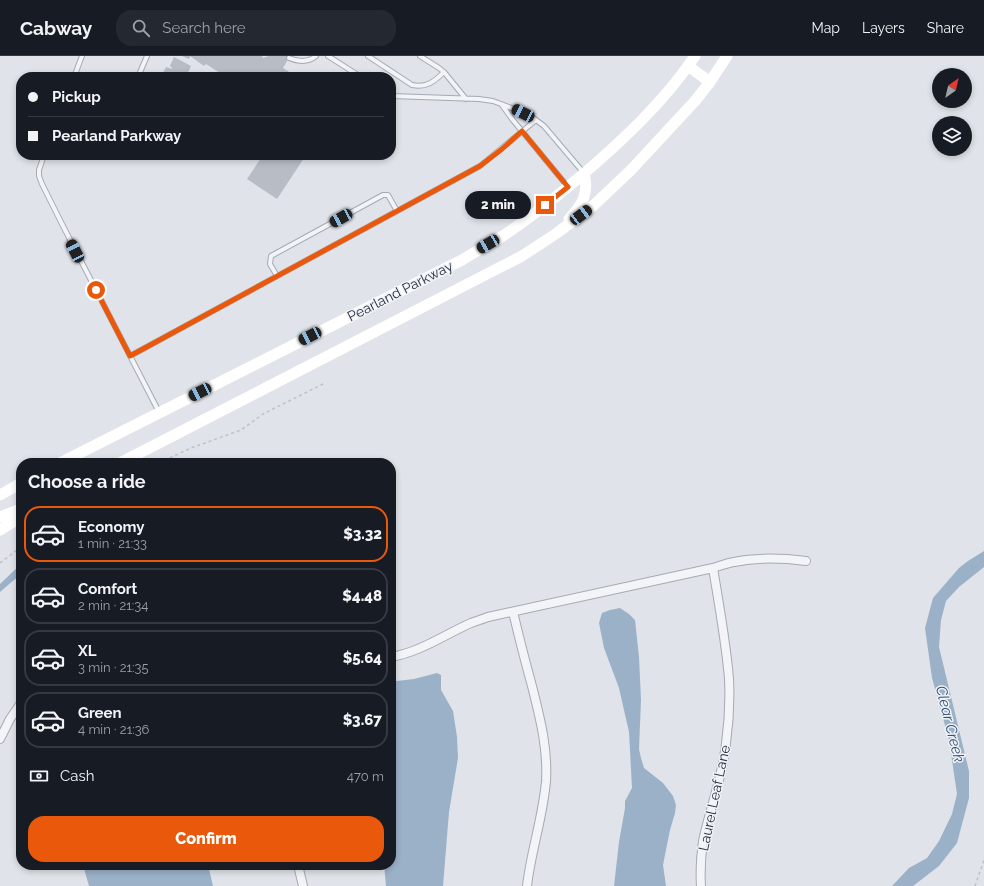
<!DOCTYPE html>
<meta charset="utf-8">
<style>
:root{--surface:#171b24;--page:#242831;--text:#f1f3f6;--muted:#9ea1a6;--line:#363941;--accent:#ea580c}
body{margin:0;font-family:Raleway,sans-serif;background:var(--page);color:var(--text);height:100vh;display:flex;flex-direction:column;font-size:15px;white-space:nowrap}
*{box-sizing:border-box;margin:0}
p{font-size:13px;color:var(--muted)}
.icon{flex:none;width:22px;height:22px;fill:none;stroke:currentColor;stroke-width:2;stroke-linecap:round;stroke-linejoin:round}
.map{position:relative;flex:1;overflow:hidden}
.drawer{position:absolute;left:16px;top:402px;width:380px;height:412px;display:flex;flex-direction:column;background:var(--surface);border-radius:16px;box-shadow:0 2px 6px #0003}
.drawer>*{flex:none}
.banner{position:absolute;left:16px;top:16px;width:380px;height:88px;border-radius:16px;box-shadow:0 2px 6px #0003;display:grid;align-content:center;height:88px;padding:0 12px;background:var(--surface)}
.needle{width:26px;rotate:34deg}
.tools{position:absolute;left:932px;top:12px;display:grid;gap:8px}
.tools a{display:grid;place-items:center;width:40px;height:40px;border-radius:50%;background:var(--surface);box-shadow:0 2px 6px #0003;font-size:20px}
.end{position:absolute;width:18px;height:18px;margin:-9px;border:5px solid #ea580c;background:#fff;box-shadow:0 0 0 2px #fff}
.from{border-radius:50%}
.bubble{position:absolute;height:28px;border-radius:14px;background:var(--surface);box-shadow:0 2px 6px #0003;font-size:13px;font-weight:800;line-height:28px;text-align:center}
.car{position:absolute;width:12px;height:24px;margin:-12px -6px;border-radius:5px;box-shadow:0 0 3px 1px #0007;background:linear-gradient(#222 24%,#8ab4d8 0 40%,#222 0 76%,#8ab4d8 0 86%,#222 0)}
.banner b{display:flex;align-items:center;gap:14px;height:38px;font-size:15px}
.banner b+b{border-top:1px solid var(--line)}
.banner i{width:10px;height:10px;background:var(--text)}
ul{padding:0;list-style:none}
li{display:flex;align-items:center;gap:12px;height:56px;margin:0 8px 6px;padding:0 4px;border:2px solid var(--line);border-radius:16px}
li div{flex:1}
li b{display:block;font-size:15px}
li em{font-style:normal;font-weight:800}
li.active{border-color:var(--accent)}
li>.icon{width:36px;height:36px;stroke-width:1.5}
h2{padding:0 12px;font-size:18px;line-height:48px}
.pay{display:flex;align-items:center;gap:10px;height:44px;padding:0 12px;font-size:15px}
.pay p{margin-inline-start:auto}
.cta{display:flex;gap:8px;margin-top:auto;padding:8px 12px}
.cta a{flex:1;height:46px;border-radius:16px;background:var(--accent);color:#fff;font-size:16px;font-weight:800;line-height:46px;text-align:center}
header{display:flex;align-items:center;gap:24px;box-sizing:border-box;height:56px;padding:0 20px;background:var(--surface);border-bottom:1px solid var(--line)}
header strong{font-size:19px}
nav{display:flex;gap:22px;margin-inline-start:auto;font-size:14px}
.search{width:280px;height:36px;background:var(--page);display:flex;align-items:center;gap:10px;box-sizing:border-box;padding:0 14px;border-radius:16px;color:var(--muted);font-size:15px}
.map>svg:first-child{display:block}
.water{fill:#9bb1c8}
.building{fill:#b7bcc5}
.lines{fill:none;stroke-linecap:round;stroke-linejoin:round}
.lane-casing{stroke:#a5aab3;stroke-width:6}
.street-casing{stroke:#a5aab3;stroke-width:10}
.path{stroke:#bec1c7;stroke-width:1.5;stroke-dasharray:3 3;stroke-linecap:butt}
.lane{stroke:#f2f4f7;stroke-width:4}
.street{stroke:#f2f4f7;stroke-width:8}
.secondary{stroke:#fff;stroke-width:11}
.route{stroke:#ea580c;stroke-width:5}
.labels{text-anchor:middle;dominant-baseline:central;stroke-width:3;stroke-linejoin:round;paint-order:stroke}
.street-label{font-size:14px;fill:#293140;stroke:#eff2f6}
.water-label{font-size:15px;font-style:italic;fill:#345073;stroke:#eff2f6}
</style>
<header>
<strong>Cabway</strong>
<div class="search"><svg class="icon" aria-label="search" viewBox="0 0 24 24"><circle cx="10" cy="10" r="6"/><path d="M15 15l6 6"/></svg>Search here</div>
<nav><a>Map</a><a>Layers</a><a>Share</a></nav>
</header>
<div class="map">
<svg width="984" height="830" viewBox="0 0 984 830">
<rect width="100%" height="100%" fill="#e0e3e9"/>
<!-- water -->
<path class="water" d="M984 495V511L959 531 946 545 941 564 939 591 969 715V742L957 787 939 810 913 830H892L909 812 927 802 939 785 952 758 957 738 949 684 932 622 925 572 933 542 959 512 968 505Z
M21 508V518L0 536V528Z
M620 552 629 558 635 564 639 601 641 644 639 693 641 702 644 712 663 727 673 740 676 749 675 757 670 774 663 809 666 830H614L619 786 625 752V745L632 732 629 676 619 632 604 592 599 567 602 557 610 554Z
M437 617 441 619V634L453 655 457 681 458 702 449 756 443 830H386L384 809H391V627L397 625 414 623Z
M83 809H208L213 830H89Z"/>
<!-- building -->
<path class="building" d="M182 0H262L263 2 269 0H290L283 12 297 21H226L206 8 204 10 190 0 189 3Z
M174 1 191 10 187 19 186 18V20L188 21H161L166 11 172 13V12L170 10Z
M263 99H306L277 143 247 123Z"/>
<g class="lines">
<defs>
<path id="lane" d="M328 0 361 21
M368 0 412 29C426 32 434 26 444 16
M420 0 439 12 444 16 466 43
M289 2C299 6 308 7 316 0
M74 21 82 0
M138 21 147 0
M391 40 479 43 493 45 514 53 532 61 544 70 583 116
M502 49 512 63 568 131
M44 99 39 114V120L42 128 62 168 159 356
M277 220 270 208 271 200 383 139H388L397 155
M130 300 480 110 536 64"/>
<path id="street" d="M513 556C519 581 525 605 532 630 540 662 548 692 546 725 543 761 531 795 527 830
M391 601C420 596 444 579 471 567 476 565 483 563 488 561L713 512C720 510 727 507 734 506 758 501 782 502 806 505
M0 683 10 663 21 647
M298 809 303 830
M701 830C700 815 701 800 703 785 710 752 723 720 726 687 729 666 730 644 729 623 726 586 719 549 713 512"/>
</defs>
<!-- lane casing -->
<use href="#lane" class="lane-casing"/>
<!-- street casing -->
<use href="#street" class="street-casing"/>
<!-- path -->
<path class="path" d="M159 407 191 392 241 374 263 358 325 327
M0 507 21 491
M975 830 984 804"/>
<!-- lane -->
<use href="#lane" class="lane"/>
<!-- street -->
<use href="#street" class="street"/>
<!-- secondary -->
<path class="secondary" d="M688 10 710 26
M569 163C583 148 589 138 584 117
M60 407 462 204C475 196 488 189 501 181 529 163 555 142 581 120 623 84 664 46 695 0
M120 407 522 200 557 177 594 149 631 114 695 45 710 26 727 0
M0 439 21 427
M0 461 21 453
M0 474 21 461"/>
</g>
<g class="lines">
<!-- route -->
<path class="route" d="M96 234 130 300 480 110 502 93 522 75 568 131 545 149"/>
</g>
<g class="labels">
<!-- street labels -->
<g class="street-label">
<text transform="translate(400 235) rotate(-27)">Pearland Parkway</text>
<text transform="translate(714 742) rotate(-78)">Laurel Leaf Lane</text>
</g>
<!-- water labels -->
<g class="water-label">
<text transform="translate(950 668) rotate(76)">Clear Creek</text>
</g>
</g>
</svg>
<div class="tools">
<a><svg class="needle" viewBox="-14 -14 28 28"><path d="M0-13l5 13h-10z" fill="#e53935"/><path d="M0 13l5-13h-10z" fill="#9ea1a6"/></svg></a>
<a><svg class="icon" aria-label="layers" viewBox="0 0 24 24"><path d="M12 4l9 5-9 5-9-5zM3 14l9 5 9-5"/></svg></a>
</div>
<i class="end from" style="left:96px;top:234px"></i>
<i class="end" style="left:545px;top:149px"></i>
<div class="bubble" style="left:465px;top:135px;width:66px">2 min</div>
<i class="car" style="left:523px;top:57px;rotate:296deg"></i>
<i class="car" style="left:581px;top:159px;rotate:53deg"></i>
<i class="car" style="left:341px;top:162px;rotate:241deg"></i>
<i class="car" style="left:488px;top:188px;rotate:240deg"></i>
<i class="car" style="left:75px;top:195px;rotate:333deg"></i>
<i class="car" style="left:310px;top:280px;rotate:243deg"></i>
<i class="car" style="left:200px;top:336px;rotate:243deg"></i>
<div class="banner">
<b><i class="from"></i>Pickup</b>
<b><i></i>Pearland Parkway</b>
</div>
<section class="drawer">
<h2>Choose a ride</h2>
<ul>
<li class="active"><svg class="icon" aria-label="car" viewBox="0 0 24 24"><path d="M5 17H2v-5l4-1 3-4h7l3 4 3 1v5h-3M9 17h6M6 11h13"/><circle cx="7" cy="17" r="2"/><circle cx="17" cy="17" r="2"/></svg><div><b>Economy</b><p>1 min · 21:33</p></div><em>$3.32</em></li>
<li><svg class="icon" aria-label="car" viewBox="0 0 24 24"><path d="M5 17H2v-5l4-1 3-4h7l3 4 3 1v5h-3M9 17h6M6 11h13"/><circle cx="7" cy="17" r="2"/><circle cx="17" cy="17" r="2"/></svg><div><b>Comfort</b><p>2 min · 21:34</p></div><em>$4.48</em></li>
<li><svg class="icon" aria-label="car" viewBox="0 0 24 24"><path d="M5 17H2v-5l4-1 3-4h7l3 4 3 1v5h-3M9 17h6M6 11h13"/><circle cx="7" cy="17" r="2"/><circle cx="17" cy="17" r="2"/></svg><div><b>XL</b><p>3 min · 21:35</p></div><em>$5.64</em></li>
<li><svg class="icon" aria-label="car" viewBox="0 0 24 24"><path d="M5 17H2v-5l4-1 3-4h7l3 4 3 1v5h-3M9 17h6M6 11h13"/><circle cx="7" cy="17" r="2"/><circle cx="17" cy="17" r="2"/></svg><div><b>Green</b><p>4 min · 21:36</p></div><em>$3.67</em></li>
</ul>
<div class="pay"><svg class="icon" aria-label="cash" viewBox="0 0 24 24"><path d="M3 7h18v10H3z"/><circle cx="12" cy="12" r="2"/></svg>Cash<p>470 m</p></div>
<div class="cta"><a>Confirm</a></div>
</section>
</div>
